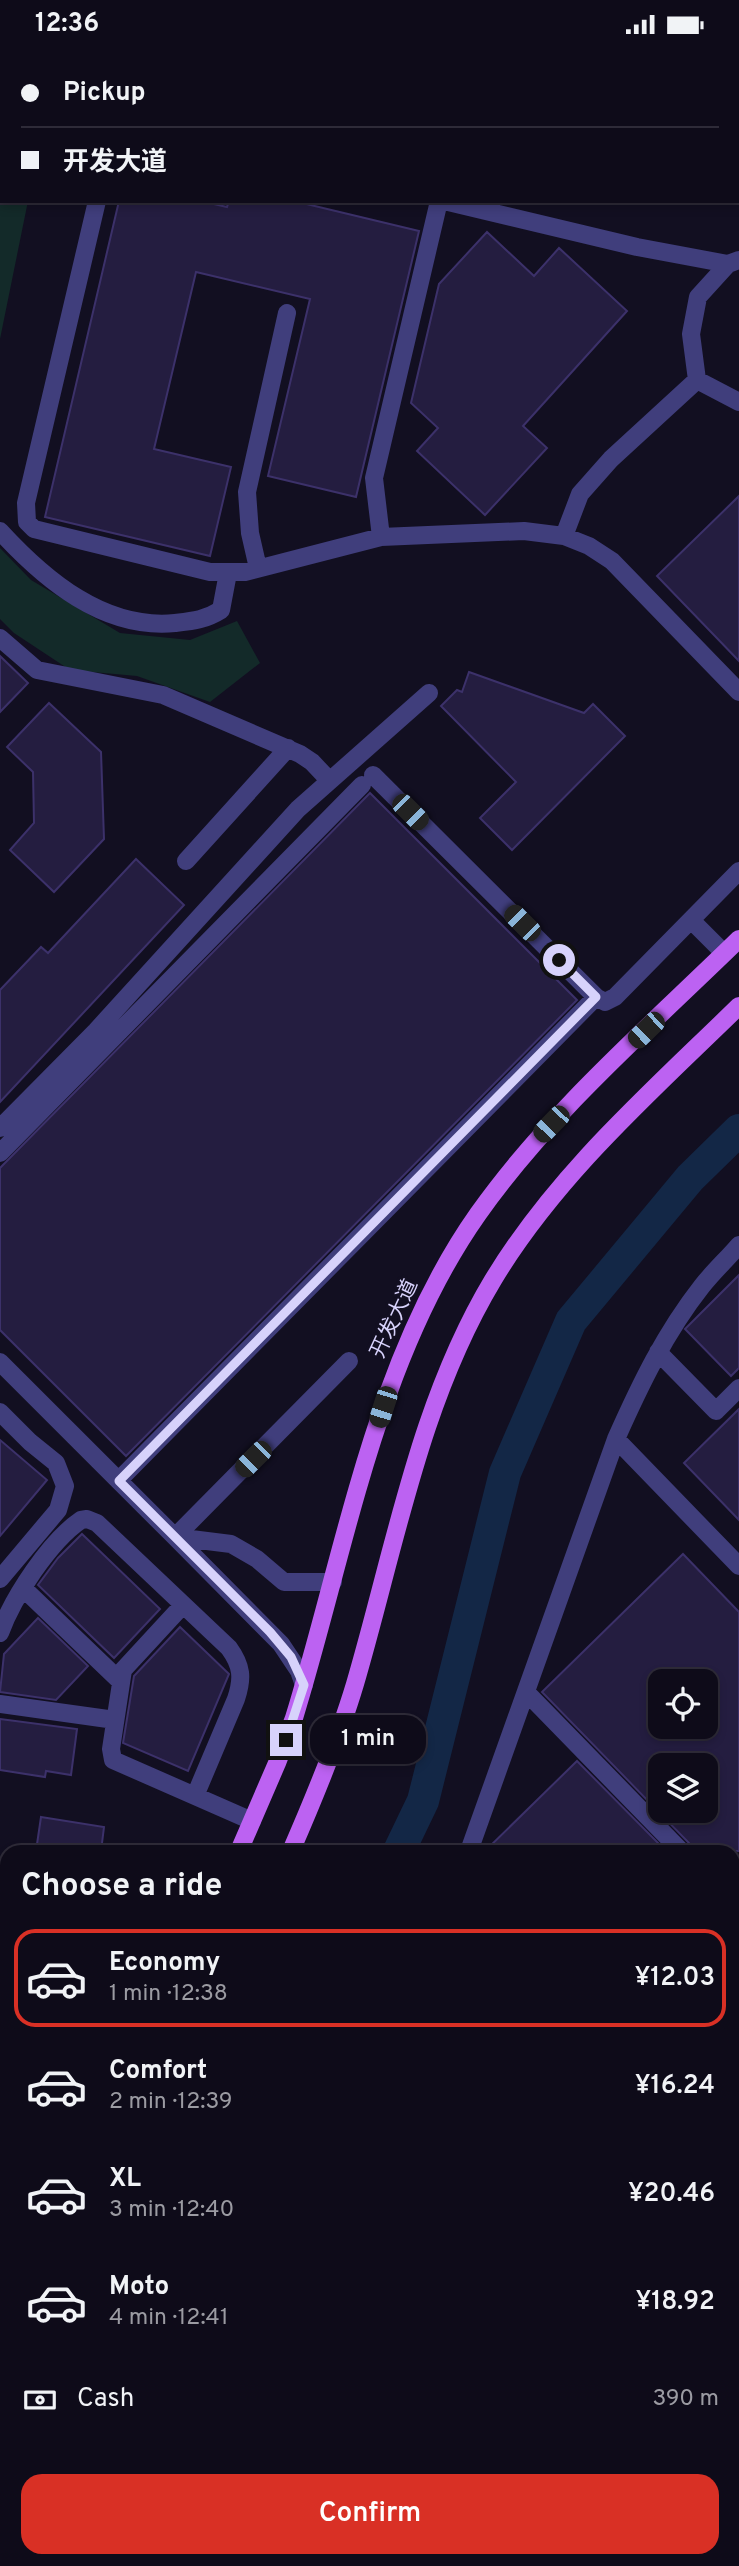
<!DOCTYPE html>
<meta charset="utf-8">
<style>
:root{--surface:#0e0b19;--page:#1c1926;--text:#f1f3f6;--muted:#9b9ba2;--line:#2e2b38;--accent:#d93025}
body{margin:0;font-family:Overpass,"Noto Sans SC",sans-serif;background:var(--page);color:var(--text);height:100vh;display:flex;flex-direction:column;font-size:26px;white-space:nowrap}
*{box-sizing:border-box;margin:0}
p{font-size:23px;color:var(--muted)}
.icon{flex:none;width:38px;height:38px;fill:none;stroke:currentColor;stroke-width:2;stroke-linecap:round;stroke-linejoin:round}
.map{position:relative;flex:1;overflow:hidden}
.drawer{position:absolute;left:0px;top:1796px;width:740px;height:723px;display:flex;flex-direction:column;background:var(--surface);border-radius:21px 21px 0 0;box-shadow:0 4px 10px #0003,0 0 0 2px var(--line)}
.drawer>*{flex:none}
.banner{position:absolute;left:0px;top:0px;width:740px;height:154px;box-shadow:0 4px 10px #0003,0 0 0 2px var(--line);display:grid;align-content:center;height:154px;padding:0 21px;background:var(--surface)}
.tools{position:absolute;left:648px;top:1620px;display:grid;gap:14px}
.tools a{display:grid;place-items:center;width:70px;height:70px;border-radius:14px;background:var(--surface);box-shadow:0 4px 10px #0003,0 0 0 2px var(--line);font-size:35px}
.end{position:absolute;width:32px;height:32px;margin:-16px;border:9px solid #d7d2fb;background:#111;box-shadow:0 0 0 4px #111}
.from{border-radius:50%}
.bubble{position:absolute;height:49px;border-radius:21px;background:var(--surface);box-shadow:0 4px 10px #0003,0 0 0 2px var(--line);font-size:23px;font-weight:600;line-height:49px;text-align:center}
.car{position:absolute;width:21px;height:42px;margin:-21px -10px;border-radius:9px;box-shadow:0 0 5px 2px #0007;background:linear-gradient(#222 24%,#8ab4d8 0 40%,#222 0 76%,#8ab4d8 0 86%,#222 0)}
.banner b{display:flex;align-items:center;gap:24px;height:66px;font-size:26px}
.banner b+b{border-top:2px solid var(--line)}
.banner i{width:18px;height:18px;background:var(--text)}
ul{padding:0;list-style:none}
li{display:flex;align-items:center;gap:21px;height:98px;margin:0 14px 10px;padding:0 7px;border:4px solid transparent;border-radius:21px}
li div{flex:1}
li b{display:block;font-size:26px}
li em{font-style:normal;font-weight:600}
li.current{border-color:var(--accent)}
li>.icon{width:63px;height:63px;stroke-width:1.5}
h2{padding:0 21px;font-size:32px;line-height:84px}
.pay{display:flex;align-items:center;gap:18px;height:77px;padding:0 21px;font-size:26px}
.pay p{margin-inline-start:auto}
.button{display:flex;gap:14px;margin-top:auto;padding:14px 21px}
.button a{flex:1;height:80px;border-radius:21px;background:var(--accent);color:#fff;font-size:28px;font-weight:600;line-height:80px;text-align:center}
.status{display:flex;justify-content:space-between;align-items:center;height:49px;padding:0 35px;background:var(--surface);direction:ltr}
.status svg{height:19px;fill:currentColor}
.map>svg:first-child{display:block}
.green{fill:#132a29}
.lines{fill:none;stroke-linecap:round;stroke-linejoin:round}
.river{stroke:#132746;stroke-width:32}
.building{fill:#241d40;stroke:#3c316a;stroke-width:2;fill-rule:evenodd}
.minor{stroke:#403e7c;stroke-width:18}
.major{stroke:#bc62f2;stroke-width:18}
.route{stroke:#d7d2fb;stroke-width:9}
.labels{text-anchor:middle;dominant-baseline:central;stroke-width:6;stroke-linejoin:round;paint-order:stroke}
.street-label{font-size:21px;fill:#d7d2fb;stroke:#120f21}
</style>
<div class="status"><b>12:36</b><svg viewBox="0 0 49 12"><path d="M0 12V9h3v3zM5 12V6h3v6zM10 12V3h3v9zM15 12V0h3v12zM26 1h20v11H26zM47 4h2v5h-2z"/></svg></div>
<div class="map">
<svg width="739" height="2517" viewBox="0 0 739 2517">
<rect width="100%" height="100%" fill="#120f21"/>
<!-- green -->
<path class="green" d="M0 0H36L2 2V152H28L0 290Z
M295 0H445L446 2H297Z
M549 0H739V39L738 2H549Z
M0 499 31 531 120 584 190 591 237 572 260 614 210 653 137 627 70 621 14 584 0 570Z"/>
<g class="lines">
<!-- river -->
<path class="river" d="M399 1802 423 1752 505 1424 571 1272 690 1129 739 1081
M0 2288 7 2284"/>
</g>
<!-- building -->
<path class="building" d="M119 152H201L227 158 229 152H294L419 182 356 448 268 427 310 250 196 223 154 400 231 418 210 507 45 468Z
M487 183 534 227 559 199 627 262 523 377 547 399 485 466 417 402 438 379 411 354 439 235Z
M739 447V612L657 527Z
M0 607 28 634 0 663Z
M469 623 584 664 593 655 625 687 512 801 480 769 516 733 441 657 457 641 462 643Z
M49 654 101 703 104 790 54 843 10 801 34 774 33 723 7 698Z
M370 744 577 951 126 1407 0 1281V1119Z
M136 810 184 856 0 1053V941L41 898 48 904Z
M739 1226V1319L731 1327 685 1280Z
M739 1360V1471L684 1414Z
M0 1391 47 1431 0 1487Z
M82 1485 160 1560 114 1609 38 1536 58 1509Z
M683 1505 739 1563V1802H692L689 1794 542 1643ZM660 1633H705V1678H660ZM660 1717H705V1762H660Z
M38 1569 88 1617 56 1651 0 1643 4 1605Z
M180 1578 229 1625 188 1722 123 1694 134 1627Z
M0 1670 77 1680 71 1726 46 1722 45 1728 0 1721Z
M577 1712 666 1802H485Z
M41 1768 104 1778 101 1802H36Z"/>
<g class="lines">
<!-- minor -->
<path class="minor" d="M97 152 26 454 27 473 34 480 210 523H245L381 488 524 482 564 487 589 497 612 512 739 643
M444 152 637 198 728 215
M697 331 739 353
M0 482C45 531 104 581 175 574 193 572 205 571 221 561L228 524
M564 487 580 445 611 410 697 331 691 285 698 248 728 215 739 211
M381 488 374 429 439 152
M258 519 250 484 247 443 287 264
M0 589 37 621 163 646 300 705 312 713 329 731
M373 726 596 948 605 953 615 948 739 822
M186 812 288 699
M691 871 724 904
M0 1079 96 982 298 760 429 644
M0 1104 362 736
M658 1303 716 1362 739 1339
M0 1313 175 1488 349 1312
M0 1363 30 1393 56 1414 65 1437 58 1461 0 1530
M616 1390 739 1517
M119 1431 596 948
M175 1488 281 1595 299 1622 304 1636
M175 1488 231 1495 257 1510 284 1533H333
M23 1539 120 1632
M183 1556 123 1621 111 1700 113 1711 252 1772
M0 1584C13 1548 50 1492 81 1471L87 1470 97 1474 229 1599C242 1617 243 1629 236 1650L195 1747
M526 1643 681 1802
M0 1655 115 1671
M469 1802 616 1390C640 1336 665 1284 702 1237 713 1223 727 1210 739 1196
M733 1857 739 1863
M733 1944 739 1938
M0 2309 7 2323
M0 2396 7 2393"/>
<!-- major -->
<path class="major" d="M239 1802 277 1714 294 1669C346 1500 375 1311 478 1165 551 1062 649 978 739 890
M291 1802C315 1747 338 1692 355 1635 395 1499 419 1354 493 1231 557 1125 651 1043 739 957
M0 2111 7 2105
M0 2171 7 2166"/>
</g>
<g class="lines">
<!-- route -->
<path class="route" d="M286 1691 304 1636 291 1608 270 1583 119 1432 596 948 559 911"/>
</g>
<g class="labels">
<!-- street labels -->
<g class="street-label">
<text transform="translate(395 1270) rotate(-65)">开发大道</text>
</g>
</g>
</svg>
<div class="tools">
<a><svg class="icon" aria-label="locate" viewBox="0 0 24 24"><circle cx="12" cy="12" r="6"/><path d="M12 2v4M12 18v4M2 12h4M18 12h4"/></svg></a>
<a><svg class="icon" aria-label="layers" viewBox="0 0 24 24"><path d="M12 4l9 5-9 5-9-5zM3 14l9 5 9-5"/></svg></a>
</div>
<i class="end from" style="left:559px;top:911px"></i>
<i class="end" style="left:286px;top:1691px"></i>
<div class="bubble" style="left:310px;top:1666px;width:116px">1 min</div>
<i class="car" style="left:410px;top:763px;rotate:135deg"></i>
<i class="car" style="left:522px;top:874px;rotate:315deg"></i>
<i class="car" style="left:646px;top:981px;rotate:226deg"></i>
<i class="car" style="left:551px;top:1075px;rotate:224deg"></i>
<i class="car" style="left:383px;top:1358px;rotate:198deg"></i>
<i class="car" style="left:253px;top:1410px;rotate:225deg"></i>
<div class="banner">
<b><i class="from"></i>Pickup</b>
<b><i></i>开发大道</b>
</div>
<section class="drawer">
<h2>Choose a ride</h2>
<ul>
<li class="current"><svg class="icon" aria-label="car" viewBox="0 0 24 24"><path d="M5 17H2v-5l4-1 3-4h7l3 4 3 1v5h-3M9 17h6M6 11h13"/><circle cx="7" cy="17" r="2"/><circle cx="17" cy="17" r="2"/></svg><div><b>Economy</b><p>1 min · 12:38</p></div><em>¥12.03</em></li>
<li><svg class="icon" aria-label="car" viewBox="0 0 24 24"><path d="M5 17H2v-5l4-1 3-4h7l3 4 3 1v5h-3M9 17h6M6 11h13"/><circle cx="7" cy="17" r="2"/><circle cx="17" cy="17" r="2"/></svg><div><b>Comfort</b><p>2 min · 12:39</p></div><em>¥16.24</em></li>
<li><svg class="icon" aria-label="car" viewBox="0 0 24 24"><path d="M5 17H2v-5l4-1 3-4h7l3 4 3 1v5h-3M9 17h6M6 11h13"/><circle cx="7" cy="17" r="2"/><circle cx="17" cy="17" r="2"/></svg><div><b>XL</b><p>3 min · 12:40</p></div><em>¥20.46</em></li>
<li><svg class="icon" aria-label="car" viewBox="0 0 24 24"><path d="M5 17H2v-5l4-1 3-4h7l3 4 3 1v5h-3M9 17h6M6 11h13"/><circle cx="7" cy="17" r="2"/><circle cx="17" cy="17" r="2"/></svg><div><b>Moto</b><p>4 min · 12:41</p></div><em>¥18.92</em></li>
</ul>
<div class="pay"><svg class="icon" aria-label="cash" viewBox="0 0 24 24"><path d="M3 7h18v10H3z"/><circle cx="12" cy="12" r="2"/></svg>Cash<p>390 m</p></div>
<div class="button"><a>Confirm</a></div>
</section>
</div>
